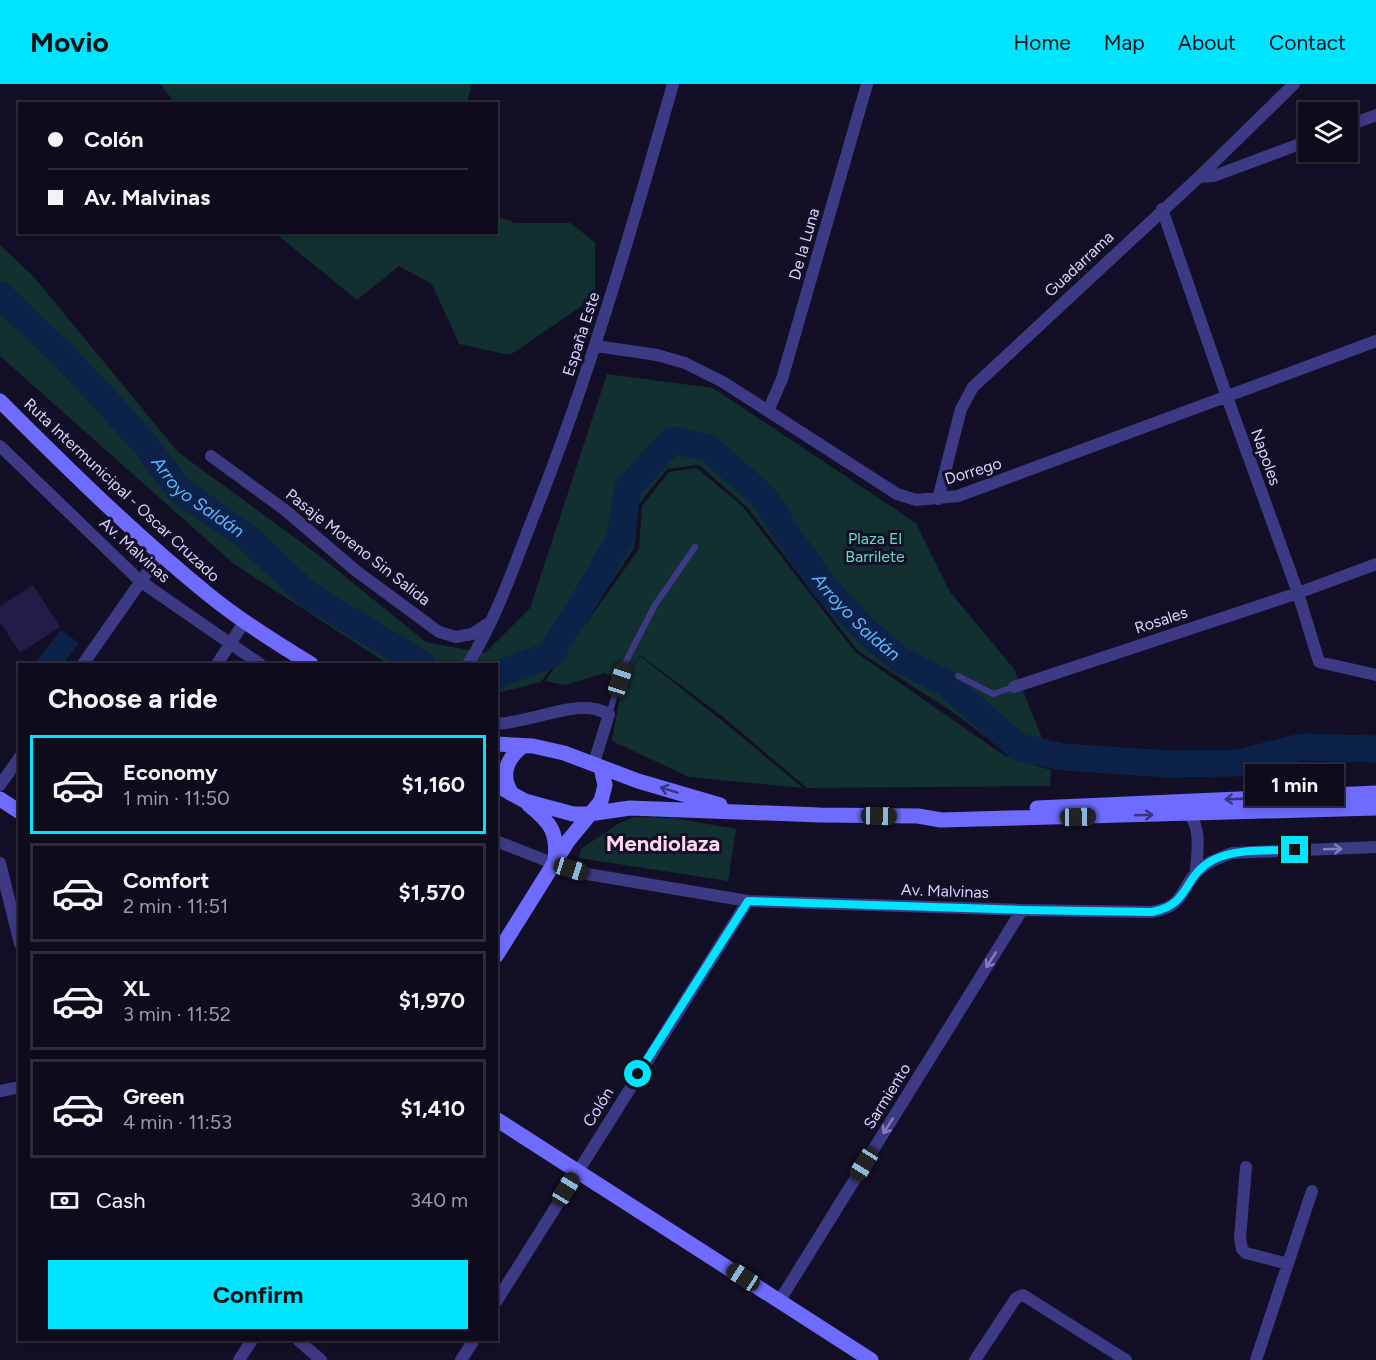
<!DOCTYPE html>
<meta charset="utf-8">
<style>
:root{--surface:#0e0b1c;--page:#1c1929;--text:#f1f3f6;--muted:#9b9ba3;--line:#2e2b3b;--accent:#00e5ff}
body{margin:0;font-family:Figtree,sans-serif;background:var(--page);color:var(--text);height:100vh;display:flex;flex-direction:column;font-size:22px;white-space:nowrap}
*{box-sizing:border-box;margin:0}
p{font-size:20px;color:var(--muted)}
.icon{flex:none;width:33px;height:33px;fill:none;stroke:currentColor;stroke-width:2;stroke-linecap:round;stroke-linejoin:round}
.map{position:relative;flex:1;overflow:hidden}
.drawer{position:absolute;left:18px;top:579px;width:480px;height:678px;display:flex;flex-direction:column;background:var(--surface);border-radius:0px;box-shadow:0 3px 9px #0003,0 0 0 2px var(--line)}
.drawer>*{flex:none}
.guide{position:absolute;left:18px;top:18px;width:480px;height:132px;border-radius:0px;box-shadow:0 3px 9px #0003,0 0 0 2px var(--line);display:grid;align-content:center;height:132px;padding:0 30px;background:var(--surface)}
.tools{position:absolute;left:1298px;top:18px;display:grid;gap:12px}
.tools a{display:grid;place-items:center;width:60px;height:60px;border-radius:0px;background:var(--surface);box-shadow:0 3px 9px #0003,0 0 0 2px var(--line);font-size:30px}
.end{position:absolute;width:27px;height:27px;margin:-14px;border:8px solid #00e5ff;background:#111;box-shadow:0 0 0 3px #111}
.from{border-radius:50%}
.bubble{position:absolute;height:42px;border-radius:0px;background:var(--surface);box-shadow:0 3px 9px #0003,0 0 0 2px var(--line);font-size:20px;font-weight:700;line-height:42px;text-align:center}
.car{position:absolute;width:18px;height:36px;margin:-18px -9px;border-radius:8px;box-shadow:0 0 4px 2px #0007;background:linear-gradient(#222 24%,#8ab4d8 0 40%,#222 0 76%,#8ab4d8 0 86%,#222 0)}
.guide b{display:flex;align-items:center;gap:21px;height:57px;font-size:22px}
.guide b+b{border-top:2px solid var(--line)}
.guide i{width:15px;height:15px;background:var(--text)}
ul{padding:0;list-style:none}
li{display:flex;align-items:center;gap:18px;height:99px;margin:0 12px 9px;padding:0 18px;border:3px solid var(--line);border-radius:0px}
li div{flex:1}
li b{display:block;font-size:22px}
li em{font-style:normal;font-weight:700}
li.on{border-color:var(--accent)}
li>.icon{width:54px;height:54px;stroke-width:1.5}
h2{padding:0 30px;font-size:27px;line-height:72px}
.pay{display:flex;align-items:center;gap:15px;height:66px;padding:0 30px;font-size:22px}
.pay p{margin-inline-start:auto}
.button{display:flex;gap:12px;margin-top:auto;padding:12px 30px}
.button a{flex:1;height:69px;border-radius:0px;background:var(--accent);color:#111;font-size:24px;font-weight:700;line-height:69px;text-align:center}
header{display:flex;align-items:center;gap:36px;box-sizing:border-box;height:84px;padding:0 30px;background:var(--accent);color:#111}
header strong{font-size:28px}
nav{display:flex;gap:33px;margin-inline-start:auto;font-size:21px}
.map>svg:first-child{display:block}
.green{fill:#12302f}
.water{fill:#0c2248}
.lines{fill:none;stroke-linecap:round;stroke-linejoin:round}
.river{stroke:#0c2248;stroke-width:27}
.building{fill:#241b47}
.lane{stroke:#3d3a85;stroke-width:6}
.street{stroke:#3d3a85;stroke-width:12}
.secondary{stroke:#6f6bff;stroke-width:15}
.oneway{stroke:#38347d}
.oneway2{stroke:#837fbc}
.route{stroke:#00e5ff;stroke-width:8}
.labels{text-anchor:middle;dominant-baseline:central;stroke-width:6;stroke-linejoin:round;paint-order:stroke}
.street-label{font-size:16px;fill:#d9d4ff;stroke:#130f26}
.park-label{font-size:16px;fill:#5fe0c0;stroke:#130f26}
.water-label{font-size:18px;font-style:italic;fill:#62b6ff;stroke:#130f26}
.district-label{font-size:22px;font-weight:bold;fill:#ffd6f0;stroke:#130f26}
</style>
<header>
<strong>Movio</strong>
<nav><a>Home</a><a>Map</a><a>About</a><a>Contact</a></nav>
</header>
<div class="map">
<svg width="1376" height="1276" viewBox="0 0 1376 1276">
<rect width="100%" height="100%" fill="#130f26"/>
<!-- green -->
<path class="green" d="M160 0H472L467 19 176 20Z
M497 132 515 139H570L595 158V213L510 271 459 260 432 200 399 182 357 216 275 149 496 148Z
M0 161 34 193 178 368 321 473 426 558 485 569 530 524 607 290 713 304 916 439 950 508 1014 585 1054 683 1006 668 951 627 858 567 747 423 699 381 667 385 639 420 634 464 586 537 541 598 497 609 496 580H388L234 480 0 272Z
M697 384 743 423 855 568 1005 672 1051 686 1050 702 807 704 722 632 640 571 622 600 605 589 565 601 545 597 639 465 642 422 669 388Z
M640 572 720 635 803 704 689 693 612 657 622 601Z
M634 733 673 734 736 745 728 797 579 774 581 765 616 741Z"/>
<!-- water -->
<path class="water" d="M61 546 79 559 63 580H40L36 578Z"/>
<g class="lines">
<!-- river -->
<g class="river">
<path id="s1" d="M0 211 64 272 108 319 145 360 178 405 246 452 308 511 422 580"/>
<path id="s2" d="M496 591 550 571 587 512 620 454 628 404 672 356 708 364 763 412 792 457 826 505 865 546 902 577 946 599 1018 663 1063 673 1168 680 1239 679 1301 663 1376 665"/>
</g>
</g>
<!-- building -->
<path class="building" d="M33 501 60 543 20 569 0 538V522Z"/>
<g class="lines">
<!-- lane -->
<path class="lane" d="M958 592 993 610 1014 603
M609 630 625 579 655 521 695 463"/>
<!-- street -->
<path class="street" d="M1347 42 1376 31
M1199 93 1214 92 1308 57
M1162 125 1227 313 1298 509 1319 578 1376 591
M596 262 657 271 685 279 723 298 897 410 916 416 958 412 1376 257
M768 327 782 295 867 0
M0 362 140 497 260 580
M211 372 285 426 355 486 439 548 456 553 472 550 489 539
M938 415 961 325 973 303 1199 93 1294 0
M83 580 160 470
M217 580 245 537
M468 580C496 535 513 485 532 436 589 294 631 147 673 0
M1014 603 1298 509 1376 480
M496 640C526 639 570 619 595 625 600 626 604 628 609 630L594 679
M0 701 20 673
M1189 730C1202 746 1197 768 1196 788
M496 757 555 780 587 790 748 817 1022 826 1152 828C1183 822 1178 811 1195 790 1204 779 1219 774 1232 769L1376 763
M0 779 20 860
M0 1007 20 1003
M1246 1083 1240 1154 1242 1165 1246 1169 1288 1180
M780 1216 1022 826
M496 1218 748 817
M298 1256 321 1276
M239 1276 252 1256
M461 1276 474 1256
M975 1276 1016 1214 1023 1211 1126 1276
M1256 1276 1312 1107"/>
<!-- secondary -->
<path class="secondary" d="M0 317C67 384 135 451 209 511 241 537 276 559 311 580
M496 660 533 662 564 669 638 697 720 721
M496 701 525 717 573 730H589L630 724 820 731 918 732 941 736 1376 724
M512 710C500 692 506 675 523 662
M0 715 20 728
M529 721C551 739 558 748 555 777
M1037 724 1376 709
M496 872 568 757 601 717 605 701 601 684
M496 1035 871 1276"/>
</g>
<!-- one-way arrows -->
<defs><path id="oneway-shaft" d="M-6 0H5M1.5-3L5.5 0L1.5 3" fill="none" stroke-width="1.6" stroke-linecap="round" stroke-linejoin="round" transform="scale(1.5)"/></defs>
<g class="oneway">
<use href="#oneway-shaft" transform="translate(669 706) rotate(-163)"/>
<use href="#oneway-shaft" transform="translate(1234 715) rotate(178)"/>
<use href="#oneway-shaft" transform="translate(1144 731) rotate(-2)"/>
</g>
<g class="oneway2">
<use href="#oneway-shaft" transform="translate(1333 765) rotate(-2)"/>
<use href="#oneway-shaft" transform="translate(991 876) rotate(122)"/>
<use href="#oneway-shaft" transform="translate(888 1042) rotate(122)"/>
</g>
<g class="lines">
<!-- route -->
<path class="route" d="M638 990 748 817 1022 826 1152 828C1192 820 1182 792 1213 776 1237 764 1268 767 1295 766"/>
</g>
<g class="labels">
<!-- street labels -->
<g class="street-label">
<text transform="translate(804 160) rotate(-74)">De la Luna</text>
<text transform="translate(1079 180) rotate(-43)">Guadarrama</text>
<text transform="translate(581 250) rotate(-72)">España Este</text>
<text transform="translate(1266 373) rotate(70)">Napoles</text>
<text transform="translate(973 387) rotate(-17)">Dorrego</text>
<text transform="translate(122 406) rotate(43)">Ruta Intermunicipal - Oscar Cruzado</text>
<text transform="translate(358 463) rotate(38)">Pasaje Moreno Sin Salida</text>
<text transform="translate(135 466) rotate(42)">Av. Malvinas</text>
<text transform="translate(1161 536) rotate(-18)">Rosales</text>
<text transform="translate(945 807) rotate(2)">Av. Malvinas</text>
<text transform="translate(887 1012) rotate(-58)">Sarmiento</text>
<text transform="translate(598 1023) rotate(-58)">Colón</text>
</g>
<!-- park labels -->
<g class="park-label">
<text x="875" y="454">Plaza El<tspan x="875" dy="18">Barrilete</tspan></text>
</g>
<!-- water labels -->
<g class="water-label">
<text stroke="none"><textPath href="#s1" startOffset="284">Arroyo Saldán</textPath></text>
<text stroke="none"><textPath href="#s2" startOffset="573">Arroyo Saldán</textPath></text>
</g>
<!-- district labels -->
<g class="district-label">
<text x="663" y="759">Mendiolaza</text>
</g>
</g>
</svg>
<div class="tools">
<a><svg class="icon" aria-label="layers" viewBox="0 0 24 24"><path d="M12 4l9 5-9 5-9-5zM3 14l9 5 9-5"/></svg></a>
</div>
<i class="end from" style="left:638px;top:990px"></i>
<i class="end" style="left:1295px;top:766px"></i>
<div class="bubble" style="left:1245px;top:680px;width:99px">1 min</div>
<i class="car" style="left:620px;top:596px;rotate:18deg"></i>
<i class="car" style="left:879px;top:732px;rotate:91deg"></i>
<i class="car" style="left:1078px;top:733px;rotate:89deg"></i>
<i class="car" style="left:571px;top:785px;rotate:107deg"></i>
<i class="car" style="left:864px;top:1080px;rotate:212deg"></i>
<i class="car" style="left:566px;top:1105px;rotate:31deg"></i>
<i class="car" style="left:743px;top:1193px;rotate:303deg"></i>
<div class="guide">
<b><i class="from"></i>Colón</b>
<b><i></i>Av. Malvinas</b>
</div>
<section class="drawer">
<h2>Choose a ride</h2>
<ul>
<li class="on"><svg class="icon" aria-label="car" viewBox="0 0 24 24"><path d="M5 17H2v-5l4-1 3-4h7l3 4 3 1v5h-3M9 17h6M6 11h13"/><circle cx="7" cy="17" r="2"/><circle cx="17" cy="17" r="2"/></svg><div><b>Economy</b><p>1 min · 11:50</p></div><em>$1,160</em></li>
<li><svg class="icon" aria-label="car" viewBox="0 0 24 24"><path d="M5 17H2v-5l4-1 3-4h7l3 4 3 1v5h-3M9 17h6M6 11h13"/><circle cx="7" cy="17" r="2"/><circle cx="17" cy="17" r="2"/></svg><div><b>Comfort</b><p>2 min · 11:51</p></div><em>$1,570</em></li>
<li><svg class="icon" aria-label="car" viewBox="0 0 24 24"><path d="M5 17H2v-5l4-1 3-4h7l3 4 3 1v5h-3M9 17h6M6 11h13"/><circle cx="7" cy="17" r="2"/><circle cx="17" cy="17" r="2"/></svg><div><b>XL</b><p>3 min · 11:52</p></div><em>$1,970</em></li>
<li><svg class="icon" aria-label="car" viewBox="0 0 24 24"><path d="M5 17H2v-5l4-1 3-4h7l3 4 3 1v5h-3M9 17h6M6 11h13"/><circle cx="7" cy="17" r="2"/><circle cx="17" cy="17" r="2"/></svg><div><b>Green</b><p>4 min · 11:53</p></div><em>$1,410</em></li>
</ul>
<div class="pay"><svg class="icon" aria-label="cash" viewBox="0 0 24 24"><path d="M3 7h18v10H3z"/><circle cx="12" cy="12" r="2"/></svg>Cash<p>340 m</p></div>
<div class="button"><a>Confirm</a></div>
</section>
</div>
